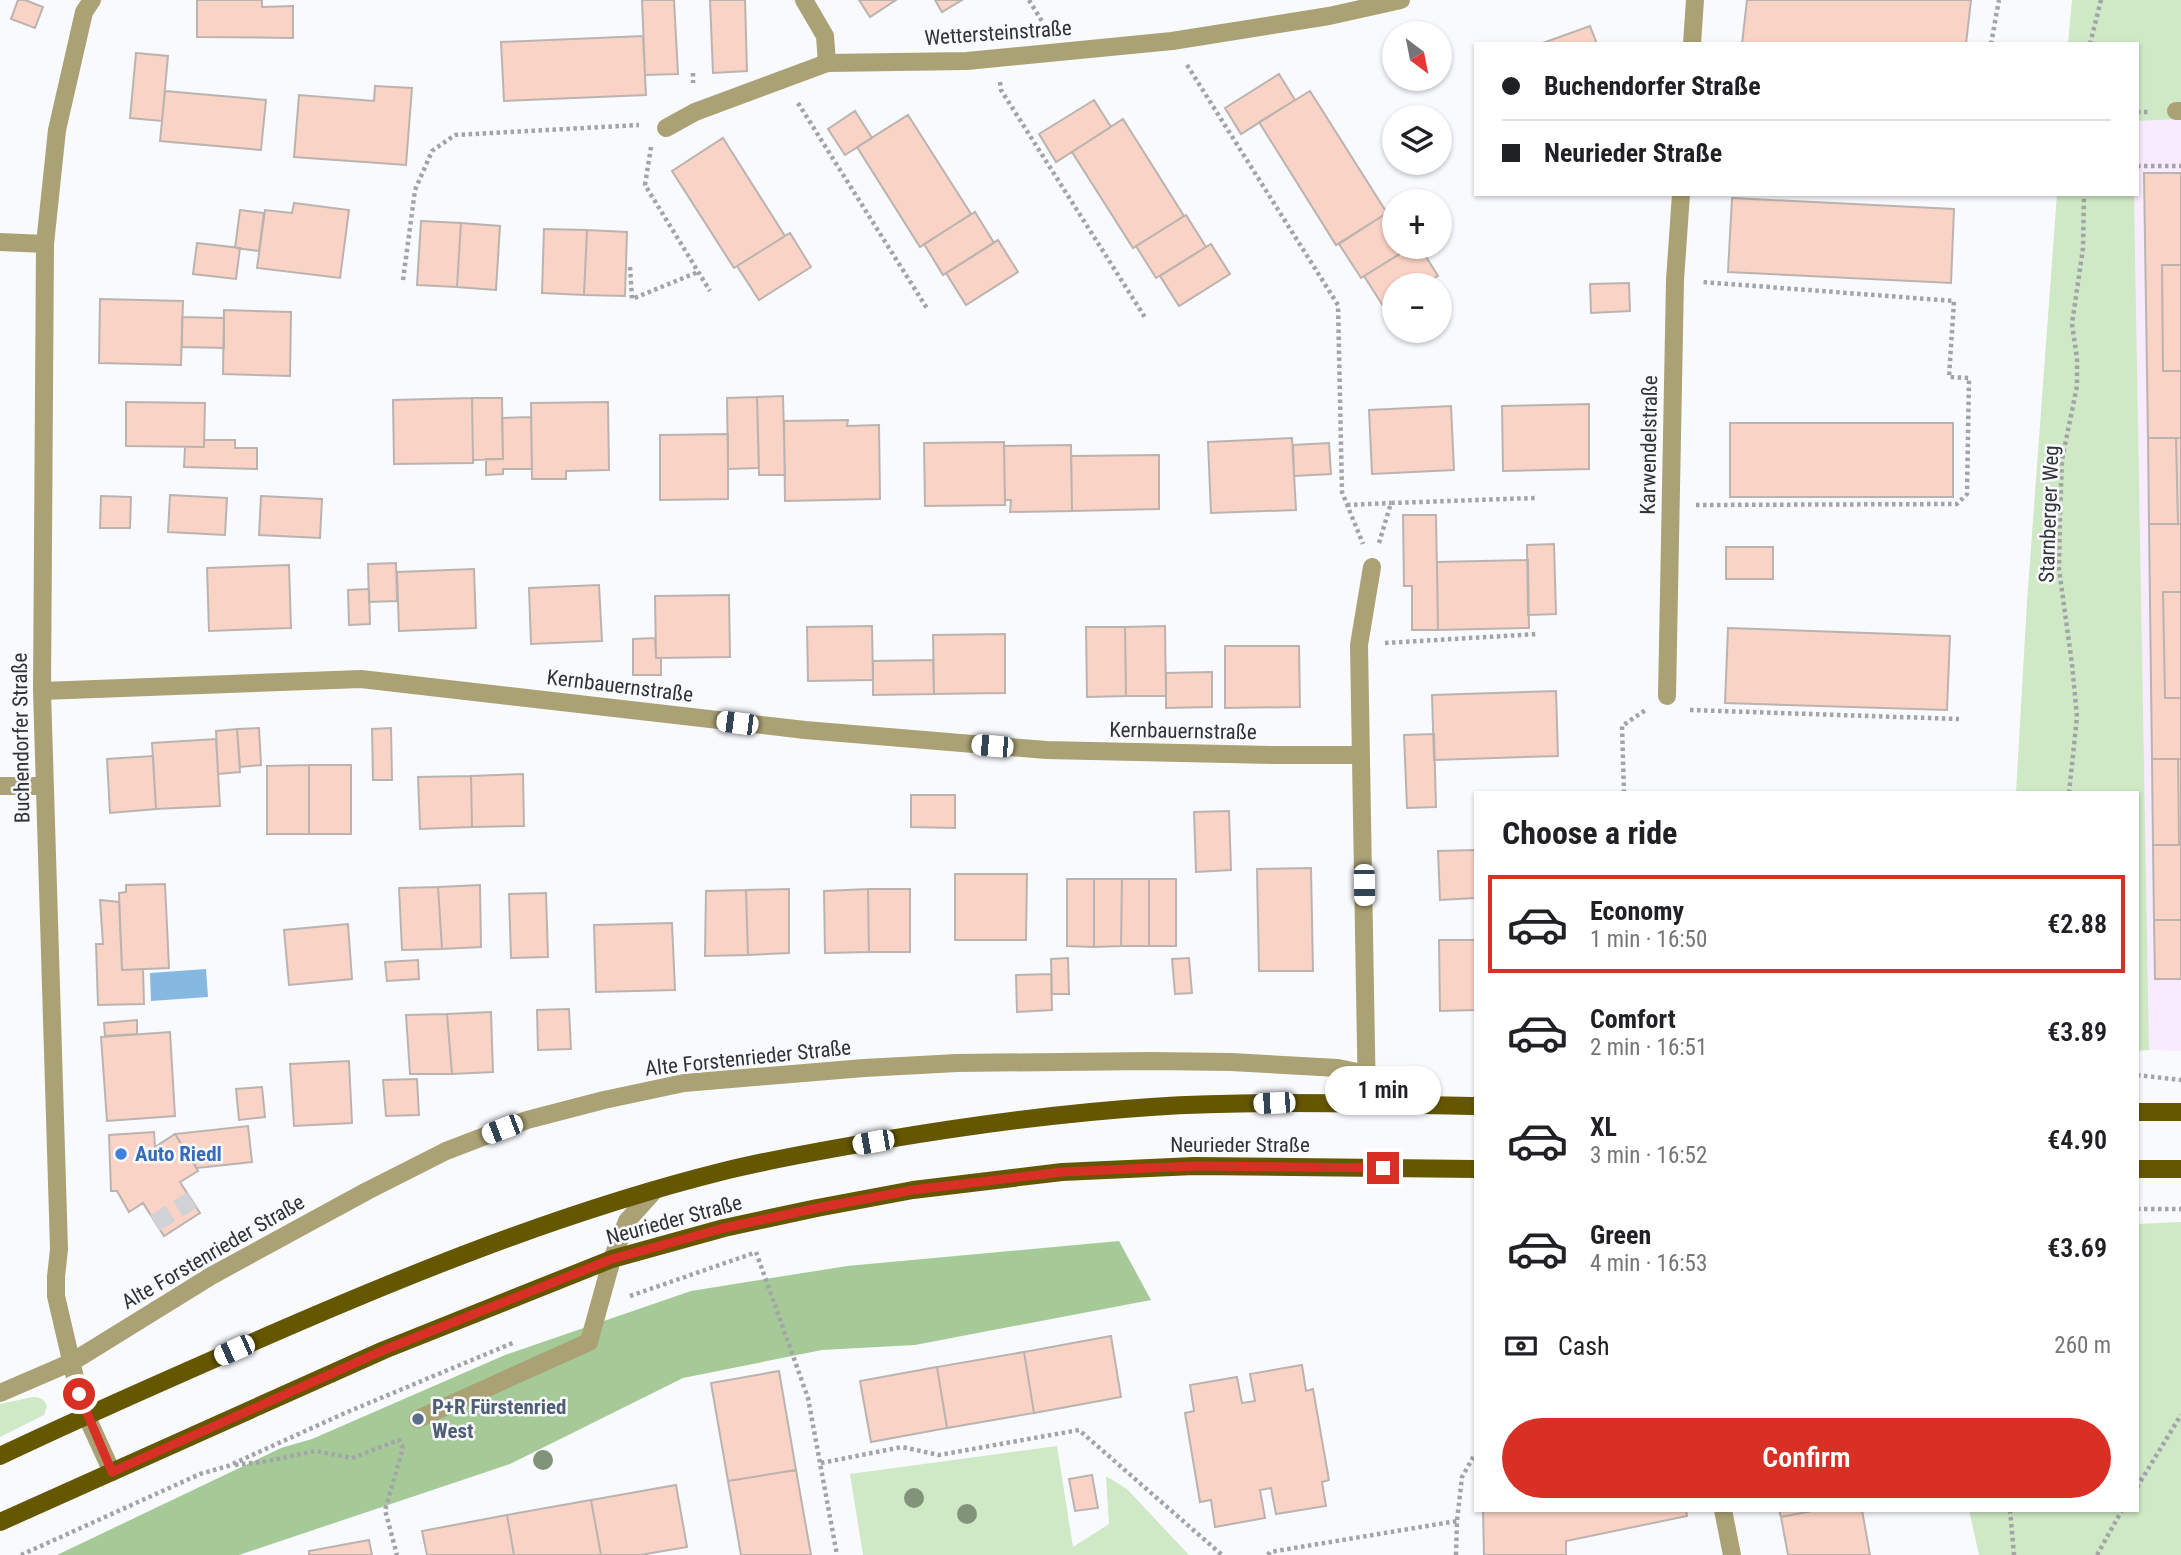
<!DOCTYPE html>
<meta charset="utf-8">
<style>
:root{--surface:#fff;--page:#f6f6f6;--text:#202124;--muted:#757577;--line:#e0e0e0;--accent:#d93025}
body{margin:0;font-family:"Roboto Condensed",sans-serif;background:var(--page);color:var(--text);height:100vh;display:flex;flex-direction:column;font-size:26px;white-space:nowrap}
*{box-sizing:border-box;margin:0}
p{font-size:23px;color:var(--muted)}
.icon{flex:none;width:38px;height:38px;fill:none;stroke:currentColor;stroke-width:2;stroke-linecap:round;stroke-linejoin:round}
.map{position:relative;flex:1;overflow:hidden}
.sheet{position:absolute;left:1474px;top:791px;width:665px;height:721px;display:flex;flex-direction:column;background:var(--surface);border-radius:0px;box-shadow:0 2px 5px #0004}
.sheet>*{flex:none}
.guide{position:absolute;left:1474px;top:42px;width:665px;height:154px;border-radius:0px;box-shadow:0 2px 5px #0004;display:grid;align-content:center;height:154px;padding:0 28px;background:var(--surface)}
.needle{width:46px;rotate:148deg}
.fabs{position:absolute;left:1382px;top:21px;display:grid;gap:14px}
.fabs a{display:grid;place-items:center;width:70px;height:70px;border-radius:50%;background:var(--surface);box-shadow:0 2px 5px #0004;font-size:35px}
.end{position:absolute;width:32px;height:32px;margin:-16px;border:9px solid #d93025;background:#fff;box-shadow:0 0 0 4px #fff}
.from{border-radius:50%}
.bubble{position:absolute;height:49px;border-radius:24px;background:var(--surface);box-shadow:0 2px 5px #0004;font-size:23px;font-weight:600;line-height:49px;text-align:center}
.car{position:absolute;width:21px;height:42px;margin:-21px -10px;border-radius:9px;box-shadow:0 0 5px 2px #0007;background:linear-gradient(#fff 24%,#345 0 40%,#fff 0 76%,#345 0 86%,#fff 0)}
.guide b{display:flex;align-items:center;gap:24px;height:66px;font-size:26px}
.guide b+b{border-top:2px solid var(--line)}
.guide i{width:18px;height:18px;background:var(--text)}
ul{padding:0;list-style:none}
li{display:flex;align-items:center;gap:21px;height:98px;margin:0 14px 10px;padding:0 14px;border:4px solid transparent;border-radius:0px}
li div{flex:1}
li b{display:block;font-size:26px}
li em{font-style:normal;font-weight:600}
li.selected{border-color:var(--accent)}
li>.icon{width:63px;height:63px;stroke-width:1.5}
h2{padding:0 28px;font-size:32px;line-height:84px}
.pay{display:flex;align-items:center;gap:18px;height:77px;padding:0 28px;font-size:26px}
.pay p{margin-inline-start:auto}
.cta{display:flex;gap:14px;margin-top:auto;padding:14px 28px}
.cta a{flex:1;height:80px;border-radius:42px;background:var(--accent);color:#fff;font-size:28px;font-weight:600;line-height:80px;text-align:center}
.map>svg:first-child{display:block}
.commercial{fill:#f8ebfe}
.green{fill:#cfe8c5}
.forest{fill:#a5ca98}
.water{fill:#85b9e0}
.building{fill:#f9d3c5;stroke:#bbb3b0;stroke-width:2}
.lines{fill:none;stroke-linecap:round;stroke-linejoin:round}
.minor-tunnel{stroke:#d1d2d6;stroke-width:18;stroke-dasharray:18 9;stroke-linecap:butt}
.path{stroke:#a3a4a7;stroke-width:4.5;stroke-dasharray:3.5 3.5;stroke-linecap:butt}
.minor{stroke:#aaa174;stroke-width:18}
.major{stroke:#655700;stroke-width:18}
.tree{fill:#819479}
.route{stroke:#d93025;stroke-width:9}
.shop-dot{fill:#3f7fe0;stroke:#f9fafe;stroke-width:2.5}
.service-dot{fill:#5c6f8a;stroke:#f9fafe;stroke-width:2.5}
.labels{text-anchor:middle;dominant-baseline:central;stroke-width:5;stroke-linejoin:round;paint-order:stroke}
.street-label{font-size:21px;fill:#313235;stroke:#f9fafe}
.shop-label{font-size:21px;font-weight:bold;fill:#366cbe;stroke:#f9fafe;text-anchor:start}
.service-label{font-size:21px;font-weight:bold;fill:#4e5e75;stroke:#f9fafe;text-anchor:start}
</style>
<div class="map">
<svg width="2181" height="1555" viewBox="0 0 2181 1555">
<rect width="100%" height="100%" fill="#f9fafe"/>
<!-- commercial -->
<path class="commercial" d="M2181 119V1051L2149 1050 2134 194H2137V121Z"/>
<!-- green -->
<path class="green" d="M2072 0H2181V119L2137 121V44H2068Z
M2057 194H2134L2149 1050 2137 1051V793H2016L2027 602Z
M2181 1222V1555H1979L1969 1510H2137V1224Z
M33 1397C40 1397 44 1399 47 1406L44 1415 0 1437V1404Z
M1057 1446 1073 1547 1109 1524 1106 1476 1127 1489 1189 1555H863L850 1474Z"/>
<!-- forest -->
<path class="forest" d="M1119 1241 1151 1300 915 1345 822 1350 683 1378 510 1464 239 1555H57L281 1448 312 1439 505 1355 691 1291 847 1266Z"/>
<!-- water -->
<path class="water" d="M206 969 208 997 151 1001 150 973Z"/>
<!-- building -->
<path class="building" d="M18 0H25L43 7 35 28 11 19Z
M197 0H262V7L293 6V38L197 37Z
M642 0H674L678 74 645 75Z
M710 0H745L747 71 713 73Z
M859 0H896L870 17Z
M935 0H962L942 12Z
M1747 0H1971L1966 44H1742Z
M1590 26 1597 44H1540Z
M643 36 646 95 504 101 501 42Z
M136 53 168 56 162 121 130 118Z
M1279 74 1295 100 1241 134 1225 108Z
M375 86 412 88 406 165 294 157 299 95 374 101Z
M165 91 266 100 261 150 160 141Z
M1310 91 1387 213 1336 245 1259 122Z
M1094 100 1111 127 1056 162 1039 134Z
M855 111 872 138 845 155 828 129Z
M908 115 971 214 920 247 857 147Z
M1123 119 1184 216 1133 248 1072 152Z
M723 138 785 236 734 268 672 171Z
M2144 173H2181V265H2162L2163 371H2181V438H2148Z
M1732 198 1954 209 1951 283 1728 272Z
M294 203 349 210 340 278 257 268 265 210 292 213Z
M240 210 264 213 259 251 235 248Z
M1390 211 1395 218V247H1411L1361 278 1339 244Z
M975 212 994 243 943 275 924 244Z
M1186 215 1206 247 1156 278 1136 246Z
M421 221 461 223 457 287 417 285Z
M461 223 500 226 496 290 457 287Z
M544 229 587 230 584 295 542 293Z
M587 230 627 232 625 296 584 295Z
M790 233 811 267 759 300 737 266Z
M998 240 1018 272 966 305 946 273Z
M197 243 240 248 236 279 193 274Z
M1211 244 1230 274 1179 306 1160 276Z
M1411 247H1420L1438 276 1423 285H1395V303L1385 309 1364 276Z
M2162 265H2181V371H2163Z
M1629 283 1630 311 1591 313 1590 284Z
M100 299 183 301 181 365 99 363Z
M224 310 291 312 290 376 223 374Z
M182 317 224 318V348L182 347Z
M783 396 785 475H759L757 397Z
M757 397 759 468 728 469 727 398Z
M472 398 473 463 394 464 393 400Z
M472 398H502L503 459 473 460Z
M126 402 205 403 204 447 126 446Z
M608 402 609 470 566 471V479H532L531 403Z
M1589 404V469L1503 471 1502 406Z
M1451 406 1454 470 1372 474 1369 410Z
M531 417 532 469H503V474L486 475V459H503L502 418Z
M848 420 847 426 879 425 880 499 785 501 784 421Z
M1730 423H1953V497H1730Z
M728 434V499L660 500V435Z
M1292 438 1296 510 1211 513 1208 442Z
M2148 438H2176L2178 524H2149Z
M2176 438H2181V524H2178Z
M204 440H235V448H257V469L184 467 185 447H204Z
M1004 442 1005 505 925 506 924 443Z
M1329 443 1331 474 1294 476 1293 445Z
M1071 445 1072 511 1010 512 1011 500H1005L1004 446Z
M1159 455V509L1072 511 1071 456Z
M170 495 227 498 225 535 168 532Z
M101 496 131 497 130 528H100Z
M261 496 322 499 320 538 259 535Z
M1403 515H1436L1438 630H1412V586H1404Z
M2149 524H2181V592H2163L2165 698H2181V759H2152Z
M1554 544 1556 614 1528 615 1527 545Z
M1726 547H1773V579H1726Z
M1528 560 1529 628 1438 630 1437 562Z
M396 563 397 601 369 602 368 564Z
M289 565 291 628 209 631 207 568Z
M474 569 476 628 399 631 397 572Z
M599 585 602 641 531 644 529 588Z
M369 589 370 624 349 625 348 590Z
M2163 592H2181V698H2165Z
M729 595 730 657 656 658 655 596Z
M872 626 873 680 808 681 807 627Z
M1165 626 1166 696H1126L1125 627Z
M1086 627H1125L1126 696 1087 697Z
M1728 628 1950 636 1947 710 1725 703Z
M1005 634V693L934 694 933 635Z
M655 638 656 658H661V675H633V639Z
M1225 646H1299L1300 707 1225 708Z
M933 660 934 694 873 695V661Z
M1212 672V707L1166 708V673Z
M1556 691 1558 756 1434 760 1432 695Z
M259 728 261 765 240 767 237 729Z
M391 728 392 780H373L372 729Z
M237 729 240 772 218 774 216 731Z
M1434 734 1436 807 1407 808 1404 735Z
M216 739 220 806 156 809 152 743Z
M153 756 156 809 110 813 107 759Z
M2152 759H2178L2179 845H2153Z
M2178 759H2181V845H2179Z
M309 765H351V834H309Z
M309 765V834H267V766Z
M523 774 524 826 472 827 471 776Z
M471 776 472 827 420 829 418 777Z
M911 795H955V828L911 827Z
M1229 811 1231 870 1196 872 1194 812Z
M2153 845H2181V920H2154Z
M1475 850V898L1440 900 1438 851Z
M1311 868 1313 971H1259L1257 869Z
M955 874H1027L1026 940H955Z
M1067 879H1094V947L1067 946Z
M1094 879H1122L1121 946 1094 947Z
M1122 879H1149V946H1121Z
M1149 879H1176V946H1149Z
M165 884 169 968 122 970 119 893 126 892V885Z
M480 885 481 947 442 949 438 887Z
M438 887 442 949 402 950 399 888Z
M789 889V953L748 955 746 890Z
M868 889H910V952H869Z
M868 889 869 952 825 953 824 891Z
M746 890 748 955 705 956 706 891Z
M546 893 548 957 511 958 509 894Z
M100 900 119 902 122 970 143 969 144 1004 98 1005 96 944H103Z
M2154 920H2181V979H2155Z
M672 923 675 990 596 992 594 925Z
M348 924 352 979 289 985 284 930Z
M1439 940H1475V1010L1440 1011Z
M1068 958 1069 994H1052L1051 959Z
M1189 958 1192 993 1175 994 1172 959Z
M418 960 419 979 387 981 385 962Z
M1051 974 1052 1010 1017 1012 1016 975Z
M569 1009 571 1049 538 1050 537 1010Z
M491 1012 493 1072 452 1074 447 1014Z
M447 1014 452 1074H410L406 1015Z
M137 1020V1034L105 1036 104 1023Z
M170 1032 175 1116 107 1121 101 1037Z
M349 1061 352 1123 294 1126 290 1064Z
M417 1079 419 1115 386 1116 383 1080Z
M262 1087 265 1117 239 1120 236 1089Z
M248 1126 252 1162 197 1168 175 1134Z
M154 1132 155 1147 175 1134 198 1171 180 1182 200 1213 164 1236 143 1203 129 1212 117 1191H111L109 1135Z
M1111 1336 1121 1397 1034 1413 1024 1352Z
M1024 1352 1034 1413 947 1428 937 1367Z
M1302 1365 1306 1391 1313 1389 1329 1480 1322 1482 1326 1506 1276 1514 1271 1488 1260 1490 1265 1518 1215 1527 1211 1500 1200 1502 1185 1413 1194 1411 1190 1385 1237 1377 1242 1403 1255 1401 1250 1374Z
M937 1367 947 1428 871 1442 860 1381Z
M779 1371 796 1470 728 1481 711 1383Z
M796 1470 811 1555H741L728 1481Z
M1092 1475 1098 1508 1075 1511 1069 1479Z
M676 1485 687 1547 640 1555H601L591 1500Z
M591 1500 601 1555H514L507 1515Z
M1483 1510H1686L1687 1516 1566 1541V1555H1484Z
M1779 1510H1817L1781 1517Z
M1817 1510H1862L1870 1555H1788L1781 1517Z
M507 1515 514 1555H427L422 1531Z
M369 1540 372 1555H309V1551Z"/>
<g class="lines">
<!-- minor-tunnel -->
<path class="minor-tunnel" d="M155 1223 192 1200"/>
<!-- path -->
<path class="path" d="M1029 0 1046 28
M1991 44 1999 0
M2090 44 2101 0
M1187 65 1338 305 1342 492 1363 544
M693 73V83
M1000 82 1001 90 1146 319
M798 103 928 310
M2137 112H2151
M651 147 645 185 710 291
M2137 166H2181
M630 267 632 299 698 272
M403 280 415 190 432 151 455 135 639 125
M1347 505 1391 503
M1696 505 1957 504 1967 494 1969 378 1949 377 1954 301 1702 282
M1379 543 1391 503 1535 498
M1385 643 1538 634
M1690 710 1959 719
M1624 793 1622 726 1647 709
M2069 793 2077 717 2072 664 2059 569 2060 515 2062 460 2077 386V358L2072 324 2083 248 2084 194
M2137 1075 2181 1080
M2137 1209H2181
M756 1252 808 1398 837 1555
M630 1296 754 1253
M821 1463 902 1447 939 1455 1079 1430 1222 1555
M235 1465 268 1461 315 1451 352 1458 399 1440 403 1448 385 1510 397 1555
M2137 1487 2181 1415
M2010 1510 2014 1555
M21 1555 200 1474 228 1466 345 1413 515 1342
M1268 1555 1270 1552 1457 1521
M1456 1555 1457 1521 1462 1477 1475 1454
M2097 1555 2122 1510"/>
<!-- minor -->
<path class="minor" d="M92 0 84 12 57 130 45 244 42 691 59 1249 56 1277V1296L76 1382 86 1415 112 1472
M804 0 825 36 827 63
M1692 44 1695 0
M2176 111H2181
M666 128 695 112 827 63 967 61 1172 41 1329 16 1401 0
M0 242 45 244
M42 691 361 679 805 730 1046 750 1274 755H1361
M1667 696 1675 280 1681 194
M0 786H44
M1367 1104 1359 645 1372 567
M0 1393 72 1362 211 1276 367 1191 446 1151 527 1120 604 1100 684 1083 864 1068 957 1063 1151 1061 1231 1062 1338 1068 1367 1074
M418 1419 589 1342 612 1259 627 1221 655 1190
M1723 1510 1732 1555"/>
<!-- major -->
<path class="major" d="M2137 1112H2181
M2137 1169H2181
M0 1456C86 1415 173 1377 260 1339 411 1273 564 1211 724 1171 777 1158 830 1149 883 1140 972 1125 1061 1113 1151 1107 1259 1100 1367 1104 1475 1106
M0 1522 384 1350 612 1259 724 1228 817 1208 913 1190 1062 1172 1194 1166 1475 1169"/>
</g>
<!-- trees -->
<g class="tree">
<circle cx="543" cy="1460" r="10"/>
<circle cx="914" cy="1498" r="10"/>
<circle cx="967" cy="1514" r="10"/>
</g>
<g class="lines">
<!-- route -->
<path class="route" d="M79 1394 112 1472 384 1350 612 1259 724 1228 817 1208 913 1190 1062 1172 1194 1166 1383 1168"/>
</g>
<!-- markers -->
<circle class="shop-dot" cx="121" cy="1154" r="7"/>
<circle class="service-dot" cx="418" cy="1419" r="7"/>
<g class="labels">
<!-- street labels -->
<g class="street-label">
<text transform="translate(998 33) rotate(-4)">Wettersteinstraße</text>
<text transform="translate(1649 445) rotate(-89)">Karwendelstraße</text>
<text transform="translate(2049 514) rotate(-88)">Starnberger Weg</text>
<text transform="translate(620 686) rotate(7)">Kernbauernstraße</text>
<text transform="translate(1183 731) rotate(1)">Kernbauernstraße</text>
<text transform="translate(21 738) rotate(-91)">Buchendorfer Straße</text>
<text transform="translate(748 1058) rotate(-6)">Alte Forstenrieder Straße</text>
<text x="1240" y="1145">Neurieder Straße</text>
<text transform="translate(674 1220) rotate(-15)">Neurieder Straße</text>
<text transform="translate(213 1252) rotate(-30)">Alte Forstenrieder Straße</text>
</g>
<!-- shop labels -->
<g class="shop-label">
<text x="135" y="1154">Auto Riedl</text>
</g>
<!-- service labels -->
<g class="service-label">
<text x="432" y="1407">P+R Fürstenried<tspan x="432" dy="24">West</tspan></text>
</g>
</g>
</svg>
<div class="fabs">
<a><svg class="needle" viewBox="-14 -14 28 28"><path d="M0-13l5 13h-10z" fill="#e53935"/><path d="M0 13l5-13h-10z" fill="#757577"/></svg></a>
<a><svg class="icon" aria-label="layers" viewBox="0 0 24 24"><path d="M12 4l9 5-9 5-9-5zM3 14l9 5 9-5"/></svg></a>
<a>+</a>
<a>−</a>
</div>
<i class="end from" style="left:79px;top:1394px"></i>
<i class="end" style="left:1383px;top:1168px"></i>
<div class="bubble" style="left:1325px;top:1066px;width:116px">1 min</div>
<i class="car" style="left:737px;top:723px;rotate:277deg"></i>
<i class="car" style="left:992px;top:746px;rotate:275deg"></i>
<i class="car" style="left:1364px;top:885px;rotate:179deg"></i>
<i class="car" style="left:1274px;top:1103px;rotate:268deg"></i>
<i class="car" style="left:502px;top:1129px;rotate:249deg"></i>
<i class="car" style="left:873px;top:1142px;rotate:260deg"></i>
<i class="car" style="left:234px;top:1350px;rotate:246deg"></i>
<div class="guide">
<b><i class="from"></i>Buchendorfer Straße</b>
<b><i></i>Neurieder Straße</b>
</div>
<section class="sheet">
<h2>Choose a ride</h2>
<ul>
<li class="selected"><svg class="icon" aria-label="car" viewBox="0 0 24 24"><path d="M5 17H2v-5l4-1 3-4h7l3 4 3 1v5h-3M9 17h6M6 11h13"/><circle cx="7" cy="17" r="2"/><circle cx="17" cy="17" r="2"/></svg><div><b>Economy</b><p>1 min · 16:50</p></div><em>€2.88</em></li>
<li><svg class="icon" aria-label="car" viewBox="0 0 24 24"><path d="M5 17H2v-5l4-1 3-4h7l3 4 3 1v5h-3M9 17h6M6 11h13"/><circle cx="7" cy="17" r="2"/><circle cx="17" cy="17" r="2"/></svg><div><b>Comfort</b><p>2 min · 16:51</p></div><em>€3.89</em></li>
<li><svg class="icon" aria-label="car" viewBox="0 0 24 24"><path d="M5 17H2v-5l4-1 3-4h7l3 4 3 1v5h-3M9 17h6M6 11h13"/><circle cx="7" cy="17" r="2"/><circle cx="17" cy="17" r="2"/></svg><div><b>XL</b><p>3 min · 16:52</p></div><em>€4.90</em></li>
<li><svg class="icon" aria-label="car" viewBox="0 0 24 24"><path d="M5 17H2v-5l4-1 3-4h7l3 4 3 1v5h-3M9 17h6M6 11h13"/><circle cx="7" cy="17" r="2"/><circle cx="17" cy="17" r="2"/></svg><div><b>Green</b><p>4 min · 16:53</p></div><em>€3.69</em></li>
</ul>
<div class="pay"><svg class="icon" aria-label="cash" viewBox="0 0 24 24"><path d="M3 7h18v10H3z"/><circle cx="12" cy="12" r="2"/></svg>Cash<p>260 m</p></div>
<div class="cta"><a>Confirm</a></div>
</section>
</div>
